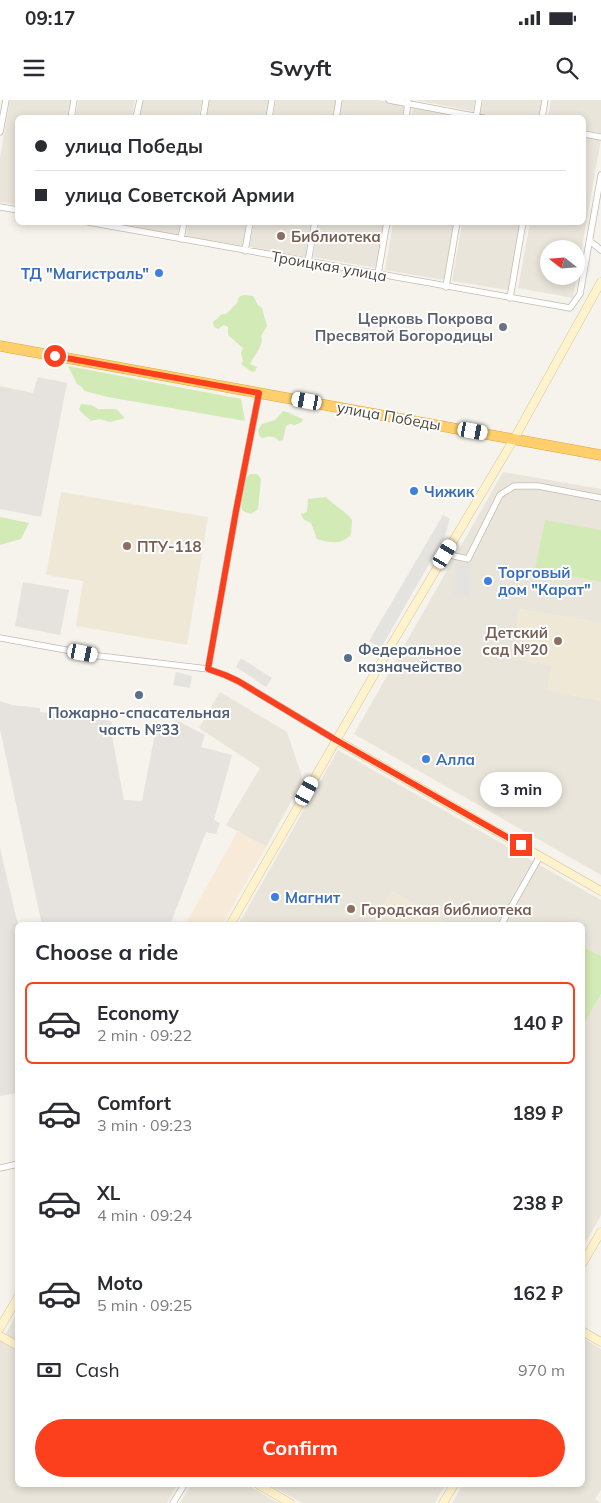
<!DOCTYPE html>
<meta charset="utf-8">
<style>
:root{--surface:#fff;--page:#f7f7f7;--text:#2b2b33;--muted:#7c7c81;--line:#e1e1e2;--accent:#fc3f1d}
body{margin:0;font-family:Mulish,sans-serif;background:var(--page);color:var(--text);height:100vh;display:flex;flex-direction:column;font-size:19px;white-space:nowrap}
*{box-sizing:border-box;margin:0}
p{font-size:16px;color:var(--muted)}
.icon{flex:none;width:28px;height:28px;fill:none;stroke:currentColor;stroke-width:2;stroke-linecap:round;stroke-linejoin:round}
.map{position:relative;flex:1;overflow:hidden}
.details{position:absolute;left:15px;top:822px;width:570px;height:565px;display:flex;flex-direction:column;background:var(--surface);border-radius:8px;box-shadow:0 2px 8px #0003}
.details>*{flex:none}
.hud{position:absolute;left:15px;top:15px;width:571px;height:110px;border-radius:8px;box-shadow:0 2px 8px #0003;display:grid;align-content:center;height:110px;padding:0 20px;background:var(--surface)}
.needle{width:32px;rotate:287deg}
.buttons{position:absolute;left:540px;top:140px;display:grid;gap:10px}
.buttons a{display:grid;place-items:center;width:45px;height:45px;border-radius:50%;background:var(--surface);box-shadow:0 2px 8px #0003;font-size:25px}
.end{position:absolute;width:22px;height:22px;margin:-11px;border:6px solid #fc3f1d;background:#fff;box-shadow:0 0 0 2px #fff}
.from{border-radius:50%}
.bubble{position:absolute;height:35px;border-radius:18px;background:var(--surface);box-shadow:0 2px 8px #0003;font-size:16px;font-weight:700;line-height:35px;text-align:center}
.car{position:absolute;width:15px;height:30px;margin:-15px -8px;border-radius:6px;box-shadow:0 0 4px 1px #0007;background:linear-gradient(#fff 24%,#345 0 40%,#fff 0 76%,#345 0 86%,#fff 0)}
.hud b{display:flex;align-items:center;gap:18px;height:48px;font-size:19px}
.hud b+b{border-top:1px solid var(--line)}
.hud i{width:12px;height:12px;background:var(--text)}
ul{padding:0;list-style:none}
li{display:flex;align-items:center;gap:15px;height:82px;margin:0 10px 8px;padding:0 10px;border:2px solid transparent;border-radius:8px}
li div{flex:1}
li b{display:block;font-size:19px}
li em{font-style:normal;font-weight:700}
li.on{border-color:var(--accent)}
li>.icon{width:45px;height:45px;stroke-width:1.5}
h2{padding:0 20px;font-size:22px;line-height:60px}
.pay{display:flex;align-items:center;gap:12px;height:55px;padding:0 20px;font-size:19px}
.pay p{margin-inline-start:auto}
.action{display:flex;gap:10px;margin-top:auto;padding:10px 20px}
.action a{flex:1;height:58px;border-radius:30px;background:var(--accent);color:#fff;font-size:20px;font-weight:700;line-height:58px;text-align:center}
.status{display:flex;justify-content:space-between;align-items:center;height:35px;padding:0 25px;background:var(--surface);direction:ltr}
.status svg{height:14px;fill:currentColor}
header{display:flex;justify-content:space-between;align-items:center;height:65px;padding:0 20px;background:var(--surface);font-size:22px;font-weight:700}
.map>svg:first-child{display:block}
.residential{fill:#eae5da;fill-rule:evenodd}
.commercial{fill:#f7ead8}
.industrial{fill:#e6e2dd}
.education{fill:#efe8d6}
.green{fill:#d2eab5}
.parking{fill:#e5e3e0}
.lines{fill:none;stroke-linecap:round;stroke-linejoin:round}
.street-casing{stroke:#c2bbae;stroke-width:7}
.secondary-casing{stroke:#d6c79b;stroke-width:9}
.highway-casing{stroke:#e0a43c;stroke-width:11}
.street{stroke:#fff;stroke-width:5.5}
.secondary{stroke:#fff3cd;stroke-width:8}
.highway{stroke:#ffcf6e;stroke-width:10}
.route{stroke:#fc3f1d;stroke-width:6}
.education-dot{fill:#8d6e63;stroke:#fff;stroke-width:2}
.shop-dot{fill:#3f7fe0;stroke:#fff;stroke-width:2}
.worship-dot{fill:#6b7280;stroke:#fff;stroke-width:2}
.service-dot{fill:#5c6f8a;stroke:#fff;stroke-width:2}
.labels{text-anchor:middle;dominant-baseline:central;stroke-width:4;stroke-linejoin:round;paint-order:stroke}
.education-label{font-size:15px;font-weight:bold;fill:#785e54;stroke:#fff;text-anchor:start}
.street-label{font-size:15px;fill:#4b4439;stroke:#fff}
.shop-label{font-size:15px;font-weight:bold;fill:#366cbe;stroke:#fff;text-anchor:start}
.worship-label{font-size:15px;font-weight:bold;fill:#5b616d;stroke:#fff;text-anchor:end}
.service-label{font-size:15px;font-weight:bold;fill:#4e5e75;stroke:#fff;text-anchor:start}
</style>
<div class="status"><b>09:17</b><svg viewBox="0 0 49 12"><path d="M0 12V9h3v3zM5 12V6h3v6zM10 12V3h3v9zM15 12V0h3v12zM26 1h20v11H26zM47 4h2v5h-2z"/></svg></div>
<header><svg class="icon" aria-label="menu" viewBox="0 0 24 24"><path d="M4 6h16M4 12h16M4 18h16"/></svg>Swyft<svg class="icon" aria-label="search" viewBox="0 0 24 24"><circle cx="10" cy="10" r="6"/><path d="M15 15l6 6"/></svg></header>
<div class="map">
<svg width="601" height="1403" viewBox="0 0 601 1403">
<rect width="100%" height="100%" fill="#f6f3ec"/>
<!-- residential -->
<path class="residential" d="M10 0H71L68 17 18 18 17 105 0 102V58Z
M79 0H135L132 17H75Z
M143 0H202L199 17H140Z
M209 0H269L266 17H206Z
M276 0H336L333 17H273Z
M342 0H377L404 5 402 17 339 18Z
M414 0H475L473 11Z
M483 0H542L539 17 501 18 480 14Z
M551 0H601V33L584 30V18L548 17Z
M413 7 472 18H411Z
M584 36 601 39 573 198 518 188 530 123 584 122ZM549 149H576V176H549Z
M122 122 180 123 178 135 121 125Z
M188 123H248L244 146 186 137Z
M254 123H313L307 157 249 147Z
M319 123H385L377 168 313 157Z
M393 123H454L444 180 385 170Z
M462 123H521L508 190 452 181Z
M503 372 601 389V523L519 509 513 559 552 565 548 590 601 601V775L354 634Z
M220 592 287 632 303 680 266 747 226 725 260 668 199 628Z
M338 650 601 800V856L583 846 582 825H450L392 791 372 825H238Z
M601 894V1115L583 1147V926Z
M17 1213V1241L5 1235Z
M583 1238 601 1249V1390L595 1399 601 1403H452L463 1385H582Z
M0 1241 17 1251 18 1385H177L167 1403H0Z
M191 1385H247L278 1403H180Z
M270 1385H445L435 1403H302Z"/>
<!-- commercial -->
<path class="commercial" d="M238 731 266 747 222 825H185Z"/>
<!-- industrial -->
<path class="industrial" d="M38 277 67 283 41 417 0 409V286L33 293Z
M23 482 69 490 60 535 15 526Z
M0 601 12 605 40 608V612L87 618 89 614 112 622 111 631 124 700 142 701 157 623 172 628 176 620 205 635 201 647 232 655 214 720 220 723 216 734 206 732 170 825H42L0 629Z
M0 748 18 825 17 993 0 996Z"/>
<!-- education -->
<path class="education" d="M61 392 208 417 187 545 76 526 83 481 46 475Z
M519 509 601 523V601L547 590 551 565 513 559Z
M392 791 450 825H372Z"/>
<!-- green -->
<path class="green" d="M243 195 253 196 258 205 262 208 267 226 261 236 262 241 260 247 250 264 257 267 255 271 252 272 241 264 243 261 241 253 243 248 228 235V227L224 225 218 229 214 227 213 222 222 214H226L237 203 239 197Z
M68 266 241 299 245 321 108 297 84 291 82 287 77 284Z
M81 304 91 305 98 309H116L125 318 110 322 100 319 91 321 79 310Z
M283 311C290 312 296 317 303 319L302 322 295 325 290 324 286 326 283 340 279 341C274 335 269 336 262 338L259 335 258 330 262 324 275 320Z
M250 374H257L261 379 258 409 251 414 243 411 241 407 246 378Z
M326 397C334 406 345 410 352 420L351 435C340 445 330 443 317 439L311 423C306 421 303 420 301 414L307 412 308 399Z
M0 417 29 423 21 439 0 445Z
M545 420 601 430V482L535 469Z
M582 846 601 856V894L583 926Z"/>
<!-- parking -->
<path class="parking" d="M443 415 450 419 445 436 381 548 369 541Z
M456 463H472L470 496 454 495Z
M241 558 272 578 266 587 236 567Z
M176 572 192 576 190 588 173 585Z"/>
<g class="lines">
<defs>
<path id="street" d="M389 0 484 18
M71 18 74 0
M136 18 140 0
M203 18 206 0
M269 18 272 0
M336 18 339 0
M406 18 408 2
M476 18 479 0
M542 18 545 0
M0 32 6 0
M584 34 601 37
M0 107 18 110
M88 122 570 208 580 194 601 75
M181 139 184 122
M590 141 601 150
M245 151 250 122
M308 162 315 122
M378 174 387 122
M446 187 457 122
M510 198 523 122
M445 454 468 459 500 395 514 386H538L601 398
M0 538 99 556 208 569 225 575 238 581 336 640
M208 569 236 411 259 293
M501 825 540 756
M0 1068 18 1064
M173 1403 184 1385"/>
<path id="secondary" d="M336 640 601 791
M230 825 390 547 514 339 601 182
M582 1164 601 1132
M0 1228 18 1197
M582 1231 601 1242
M0 1236 18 1246
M259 1385 290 1403
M443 1403 454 1385"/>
<path id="highway" d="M0 246 601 355"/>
</defs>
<!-- street casing -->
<use href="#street" class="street-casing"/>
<!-- secondary casing -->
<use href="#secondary" class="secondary-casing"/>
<!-- highway casing -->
<use href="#highway" class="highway-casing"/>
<!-- street -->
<use href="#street" class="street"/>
<!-- secondary -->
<use href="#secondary" class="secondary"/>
<!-- highway -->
<use href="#highway" class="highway"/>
</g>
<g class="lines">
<!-- route -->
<path class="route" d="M55 256 259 293 236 411 208 569 225 575 238 581 336 640 521 745"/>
</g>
<!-- markers -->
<g class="education-dot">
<circle cx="281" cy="136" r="5"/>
<circle cx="127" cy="446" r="5"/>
<circle cx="558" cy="541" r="5"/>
<circle cx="351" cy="809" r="5"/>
</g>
<g class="shop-dot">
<circle cx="159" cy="173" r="5"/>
<circle cx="414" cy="391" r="5"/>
<circle cx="488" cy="481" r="5"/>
<circle cx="426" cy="659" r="5"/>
<circle cx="275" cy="797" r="5"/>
</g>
<circle class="worship-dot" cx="503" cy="227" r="5"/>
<g class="service-dot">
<circle cx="348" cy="558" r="5"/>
<circle cx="139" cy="595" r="5"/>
</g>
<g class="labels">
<!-- education labels -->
<g class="education-label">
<text x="291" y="136">Библиотека</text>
<text x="137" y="446">ПТУ-118</text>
<text x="548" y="532" text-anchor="end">Детский<tspan x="548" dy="17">сад №20</tspan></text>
<text x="361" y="809">Городская библиотека</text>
</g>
<!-- street labels -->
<g class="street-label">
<text transform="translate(329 166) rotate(10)">Троицкая улица</text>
<text transform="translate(389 316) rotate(10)">улица Победы</text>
</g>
<!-- shop labels -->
<g class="shop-label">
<text x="149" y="173" text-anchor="end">ТД "Магистраль"</text>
<text x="424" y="391">Чижик</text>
<text x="498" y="472">Торговый<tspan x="498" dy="17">дом "Карат"</tspan></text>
<text x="436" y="659">Алла</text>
<text x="285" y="797">Магнит</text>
</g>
<!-- worship labels -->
<g class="worship-label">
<text x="493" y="218">Церковь Покрова<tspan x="493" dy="17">Пресвятой Богородицы</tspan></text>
</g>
<!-- service labels -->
<g class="service-label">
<text x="358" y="549">Федеральное<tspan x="358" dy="17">казначейство</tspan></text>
<text x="139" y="612" text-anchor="middle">Пожарно-спасательная<tspan x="139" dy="17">часть №33</tspan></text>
</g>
</g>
</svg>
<div class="buttons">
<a><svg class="needle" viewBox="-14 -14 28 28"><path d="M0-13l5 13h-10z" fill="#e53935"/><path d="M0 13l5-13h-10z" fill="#7c7c81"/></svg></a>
</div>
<i class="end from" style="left:55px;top:256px"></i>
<i class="end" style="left:521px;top:745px"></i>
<div class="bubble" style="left:480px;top:672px;width:82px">3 min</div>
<i class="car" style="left:307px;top:301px;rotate:280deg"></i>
<i class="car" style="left:473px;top:331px;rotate:100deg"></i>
<i class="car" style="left:445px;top:454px;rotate:31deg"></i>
<i class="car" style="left:83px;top:553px;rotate:101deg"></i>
<i class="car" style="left:307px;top:691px;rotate:29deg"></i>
<div class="hud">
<b><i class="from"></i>улица Победы</b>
<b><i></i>улица Советской Армии</b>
</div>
<section class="details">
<h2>Choose a ride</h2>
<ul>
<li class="on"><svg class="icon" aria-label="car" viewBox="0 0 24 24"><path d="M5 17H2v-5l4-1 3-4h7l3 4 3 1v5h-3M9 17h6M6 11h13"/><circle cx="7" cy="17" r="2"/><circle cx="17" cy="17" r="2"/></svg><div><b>Economy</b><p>2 min · 09:22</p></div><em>140 ₽</em></li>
<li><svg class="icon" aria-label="car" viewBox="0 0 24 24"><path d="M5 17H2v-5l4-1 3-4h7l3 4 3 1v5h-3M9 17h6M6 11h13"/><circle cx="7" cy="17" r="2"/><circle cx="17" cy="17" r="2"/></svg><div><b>Comfort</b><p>3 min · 09:23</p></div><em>189 ₽</em></li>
<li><svg class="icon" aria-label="car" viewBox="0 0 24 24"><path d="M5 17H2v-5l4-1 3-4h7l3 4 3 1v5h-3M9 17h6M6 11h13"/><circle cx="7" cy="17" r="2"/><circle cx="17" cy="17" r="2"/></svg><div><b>XL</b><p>4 min · 09:24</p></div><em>238 ₽</em></li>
<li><svg class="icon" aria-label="car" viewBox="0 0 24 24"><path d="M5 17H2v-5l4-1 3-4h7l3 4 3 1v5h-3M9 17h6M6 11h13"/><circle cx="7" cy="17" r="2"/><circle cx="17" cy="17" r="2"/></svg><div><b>Moto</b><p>5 min · 09:25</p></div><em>162 ₽</em></li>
</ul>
<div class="pay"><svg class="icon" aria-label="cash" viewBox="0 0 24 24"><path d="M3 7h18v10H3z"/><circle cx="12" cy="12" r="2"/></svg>Cash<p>970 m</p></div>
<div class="action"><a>Confirm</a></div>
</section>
</div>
